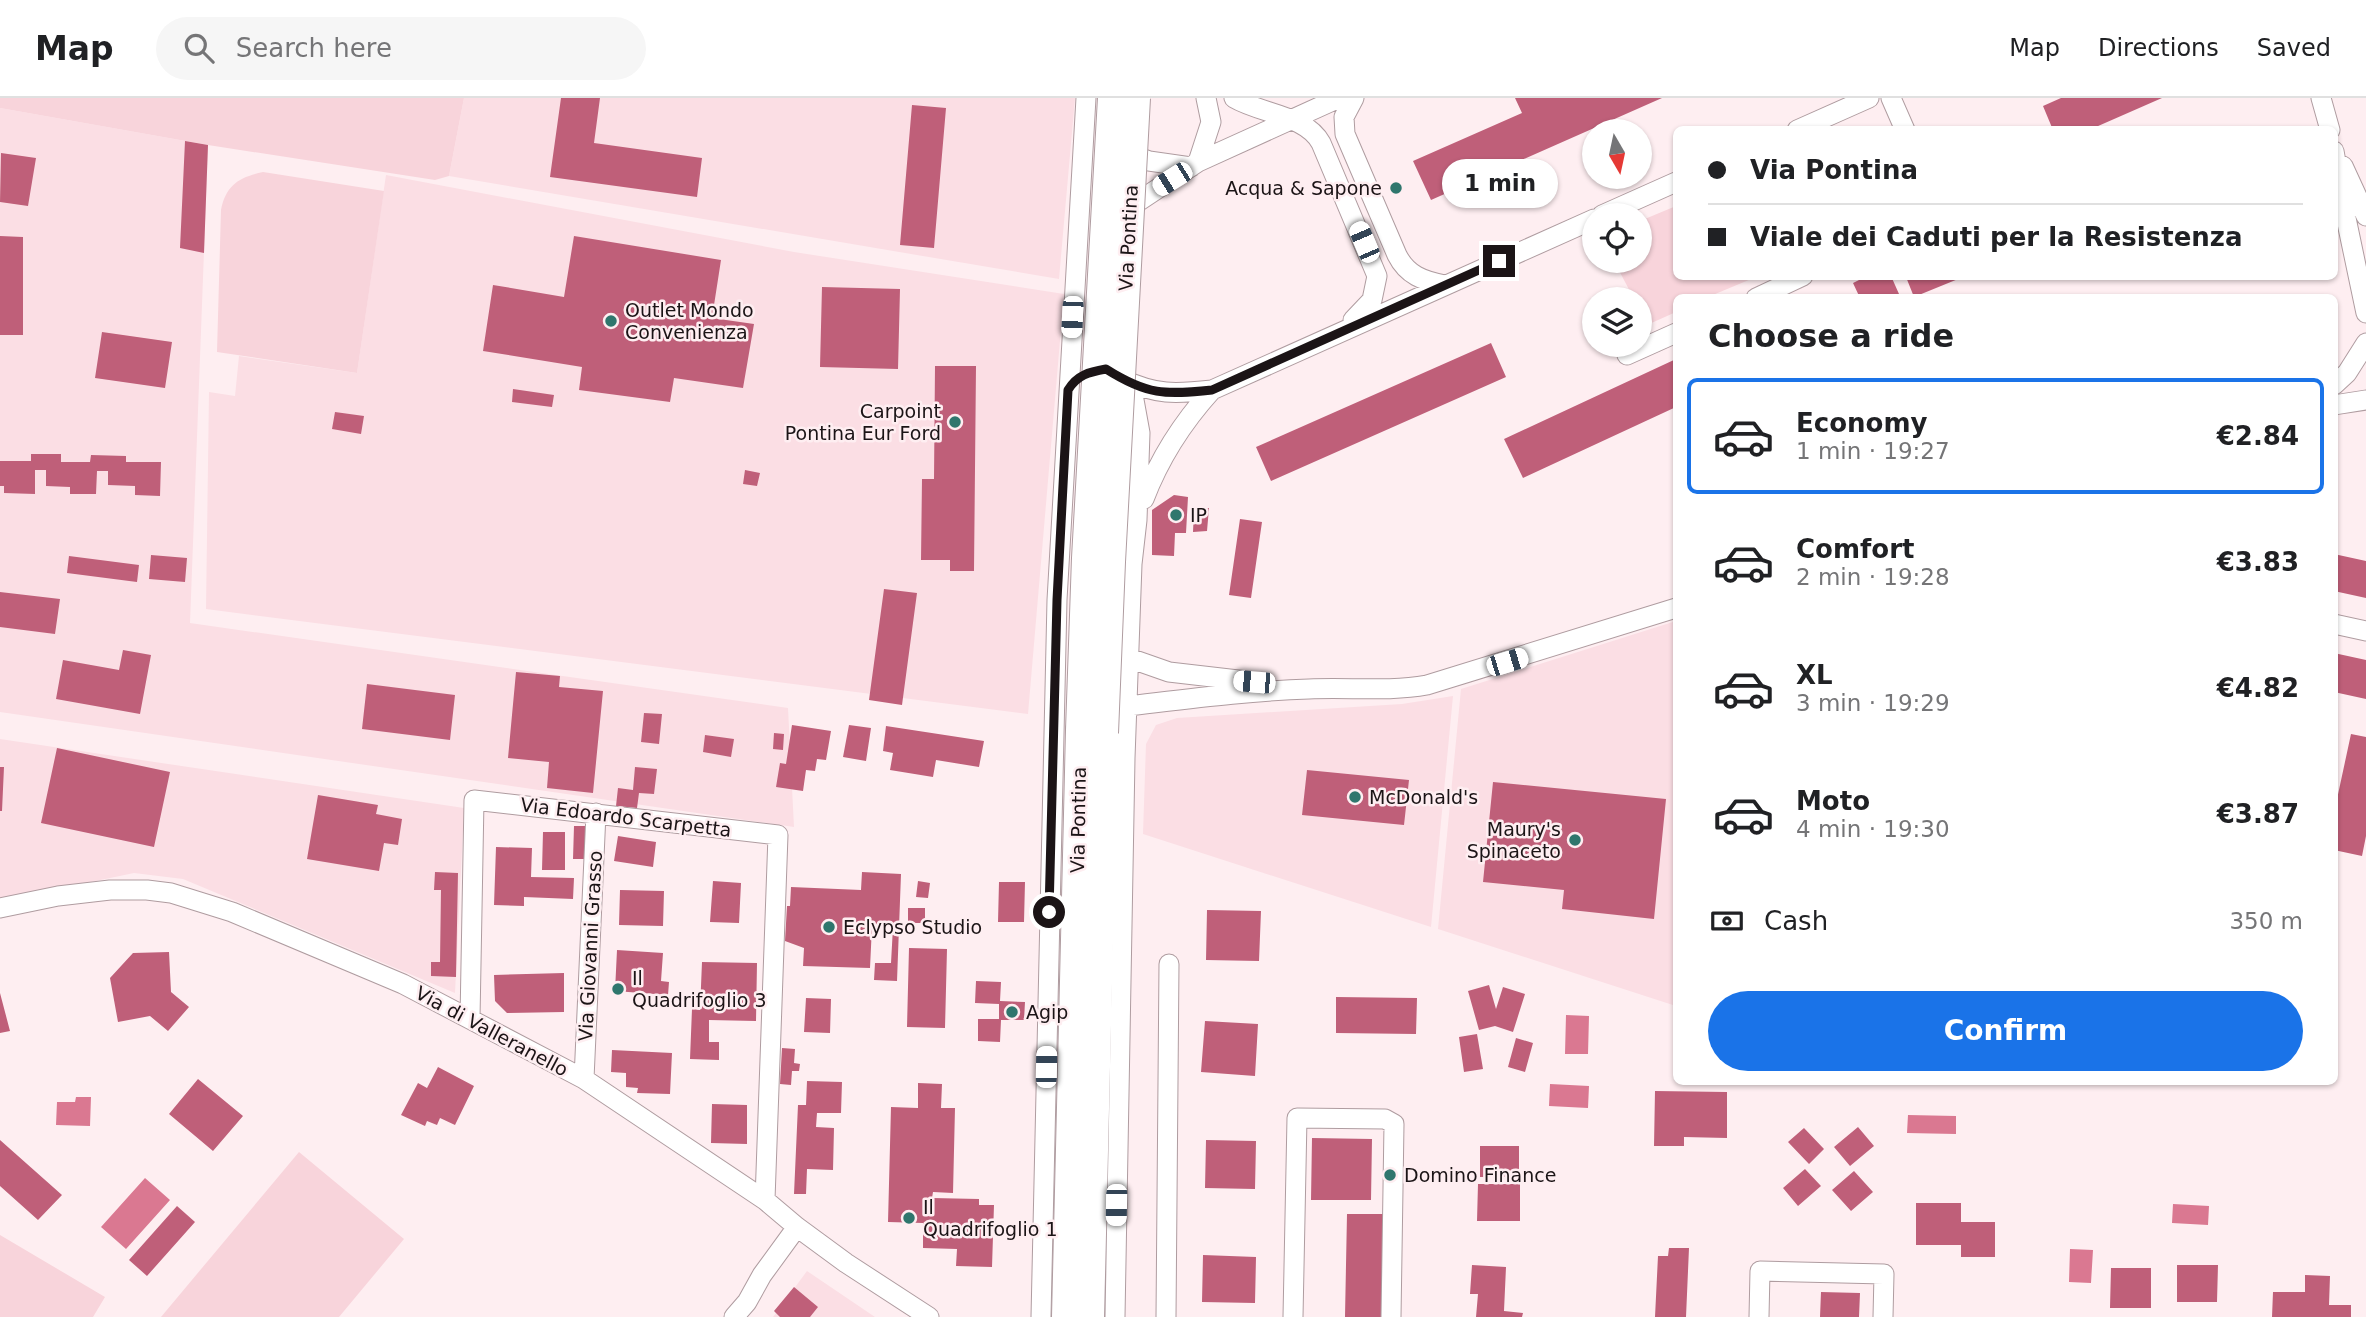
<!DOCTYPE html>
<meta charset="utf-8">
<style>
:root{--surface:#fff;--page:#f6f6f6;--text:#202124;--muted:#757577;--line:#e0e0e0;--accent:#1a73e8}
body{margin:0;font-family:"DejaVu Sans",sans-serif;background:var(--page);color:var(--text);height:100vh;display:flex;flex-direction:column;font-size:26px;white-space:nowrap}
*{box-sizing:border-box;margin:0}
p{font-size:23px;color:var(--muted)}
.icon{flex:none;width:38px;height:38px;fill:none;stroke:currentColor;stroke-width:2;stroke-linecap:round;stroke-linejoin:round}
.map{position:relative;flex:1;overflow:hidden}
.sheet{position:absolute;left:1673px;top:196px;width:665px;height:791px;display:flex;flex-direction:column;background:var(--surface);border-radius:10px;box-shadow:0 2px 5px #0004}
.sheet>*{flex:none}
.hud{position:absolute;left:1673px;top:28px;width:665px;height:154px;border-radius:10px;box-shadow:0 2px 5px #0004;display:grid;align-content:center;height:154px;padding:0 35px;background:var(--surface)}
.needle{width:46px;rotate:171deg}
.controls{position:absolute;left:1582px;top:21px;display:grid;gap:14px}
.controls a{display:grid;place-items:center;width:70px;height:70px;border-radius:50%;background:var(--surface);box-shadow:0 2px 5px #0004;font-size:35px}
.end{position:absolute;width:32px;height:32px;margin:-16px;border:9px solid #1b1416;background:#fff;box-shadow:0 0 0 4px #fff}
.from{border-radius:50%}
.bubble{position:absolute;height:49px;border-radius:24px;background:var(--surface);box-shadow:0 2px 5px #0004;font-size:23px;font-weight:600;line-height:49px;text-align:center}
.car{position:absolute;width:21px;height:42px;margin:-21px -10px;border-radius:9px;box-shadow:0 0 5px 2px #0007;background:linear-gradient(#fff 24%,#345 0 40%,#fff 0 76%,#345 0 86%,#fff 0)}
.hud b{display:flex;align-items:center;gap:24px;height:66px;font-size:26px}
.hud b+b{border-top:2px solid var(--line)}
.hud i{width:18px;height:18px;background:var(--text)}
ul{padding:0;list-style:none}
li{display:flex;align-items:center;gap:21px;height:116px;margin:0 14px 10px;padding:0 21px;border:4px solid transparent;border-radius:10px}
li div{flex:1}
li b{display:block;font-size:26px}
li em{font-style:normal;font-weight:600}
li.on{border-color:var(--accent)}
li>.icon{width:63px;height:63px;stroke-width:1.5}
h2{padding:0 35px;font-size:32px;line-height:84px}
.pay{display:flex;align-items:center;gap:18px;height:77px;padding:0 35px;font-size:26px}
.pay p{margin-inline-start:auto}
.action{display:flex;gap:14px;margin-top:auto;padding:14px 35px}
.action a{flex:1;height:80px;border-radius:42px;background:var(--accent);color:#fff;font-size:28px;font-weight:600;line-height:80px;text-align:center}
header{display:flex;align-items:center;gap:42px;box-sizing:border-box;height:98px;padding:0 35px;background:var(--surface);border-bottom:2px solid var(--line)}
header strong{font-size:33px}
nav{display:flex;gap:38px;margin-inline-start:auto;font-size:24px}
.search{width:490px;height:63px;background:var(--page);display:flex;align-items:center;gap:18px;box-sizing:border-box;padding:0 24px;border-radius:38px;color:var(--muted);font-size:26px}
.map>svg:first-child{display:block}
.built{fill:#fbdee4}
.green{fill:#f8d4db}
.water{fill:#da7891}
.building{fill:#bf5f79}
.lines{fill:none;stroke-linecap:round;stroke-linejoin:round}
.minor-casing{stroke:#af9ca0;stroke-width:21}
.highway-casing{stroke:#af9ca0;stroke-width:30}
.minor{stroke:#fff;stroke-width:19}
.highway{stroke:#fff;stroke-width:28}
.highway-bridge-casing{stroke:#af9ca0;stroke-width:30;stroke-linecap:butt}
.highway-bridge{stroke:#fff;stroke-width:28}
.route{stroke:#1b1416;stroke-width:9}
.poi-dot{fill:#2f766d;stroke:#feeef1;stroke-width:2.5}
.labels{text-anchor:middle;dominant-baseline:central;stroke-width:5;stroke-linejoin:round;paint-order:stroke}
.poi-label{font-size:19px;fill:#1b1416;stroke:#feeef1;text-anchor:start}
.street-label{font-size:19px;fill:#1b1416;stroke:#feeef1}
</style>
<header>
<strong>Map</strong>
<div class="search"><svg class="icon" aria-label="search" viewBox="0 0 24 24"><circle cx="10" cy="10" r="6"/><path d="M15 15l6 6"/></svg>Search here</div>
<nav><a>Map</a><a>Directions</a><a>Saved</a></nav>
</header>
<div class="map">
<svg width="2366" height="1219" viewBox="0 0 2366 1219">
<rect width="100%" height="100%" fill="#feeef1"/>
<!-- built -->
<path class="built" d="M464 0H1075L1059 181 449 78Z
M0 10 208 47 190 525 788 610 794 729 0 614Z
M386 77 794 154 1064 196 1028 616 206 511 209 294 235 298 239 258 357 275Z
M1676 523V908L1438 831 1461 591Z
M1453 598 1431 829 1143 736 1146 646 1156 627 1177 620 1402 606Z
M0 641 464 710 455 895 183 781 134 775 0 803Z
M807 1173 875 1219H773Z"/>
<!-- green -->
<path class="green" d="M0 0H464L449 78 435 82 208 47 0 10Z
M263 74 384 93 357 275 217 254 221 112C226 87 239 79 263 74Z
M1676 108V178L1756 179 1708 199 1676 200V214L1647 227 1640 212V201H1634L1614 163H1640V123Z
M299 1054 404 1141 339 1219H161Z
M0 1137 105 1199 93 1219H0Z"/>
<!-- water -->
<path class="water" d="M1566 917 1589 918 1588 956H1565Z
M1550 986 1589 988 1588 1010 1549 1008Z
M76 999H91L90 1028 56 1027 57 1004H75Z
M1908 1017 1956 1018V1036L1907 1035Z
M145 1080 170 1102 126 1151 101 1129Z
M2173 1106 2209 1108 2208 1127 2172 1125Z
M2070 1151 2093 1152 2091 1185 2069 1184Z"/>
<!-- building -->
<path class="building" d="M561 0H600L594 45 702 60 697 99 550 79Z
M1515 0H1662L1431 102 1413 63 1522 15Z
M2061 0H2162L2089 32H2053L2043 8Z
M912 7 946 10 934 150 900 147Z
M185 43 208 47 204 155 180 150Z
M1 55 36 60 28 108 0 104Z
M0 138 23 139V237H0Z
M574 138 721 162 712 220 754 226 743 290 674 280 670 304 579 292 582 269 483 253 493 187 564 199Z
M1867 178H1891L1899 196 1892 200H1860L1853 185Z
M1906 179H1963L1914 199Z
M822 189 900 191 898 271 820 269Z
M102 234 172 244 165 290 95 280Z
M1491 245 1506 279 1271 383 1256 349Z
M1676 261V309L1523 380 1504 341Z
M935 268H976L974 473H950V462H921L922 381H934Z
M513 291 554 297 552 309 512 304Z
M335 314 364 318 361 336 332 331Z
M31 356H61V364H90L91 357 126 358V364H161L160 398 135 397V388L108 387V373H97L96 396H70V389L46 388V372H35V396L4 395V388H0V363H31Z
M745 372 760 375 757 388 743 386Z
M1174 397 1188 399 1186 435H1175L1174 458 1152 457V412Z
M1209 410 1207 433 1193 434 1194 411Z
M1240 421 1262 424 1251 500 1229 497Z
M2334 456 2366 463V500L2334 493Z
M151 457 187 460 185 484 149 481Z
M69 458 139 467 137 484 67 475Z
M884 491 917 495 902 607 869 602Z
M0 494 60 501 55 536 0 529Z
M123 552 151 557 140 616 56 601 63 562 119 572Z
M2334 555 2366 562V601L2334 594Z
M516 574 560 578 559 589 603 593 593 695 547 690 549 664 508 660Z
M367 586 455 597 450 642 362 631Z
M644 615 662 616 659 646 641 644Z
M792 627 831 633 826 662 817 661 815 673 806 672 803 693 776 689 780 665 786 666Z
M849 627 871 630 866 663 843 659Z
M886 628 984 643 979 669 936 662 933 679 890 672 893 655 883 653Z
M774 635 784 636 783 652 773 651Z
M2351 636 2366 639V738L2362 758 2334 752V715Z
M705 637 734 641 731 659 703 654Z
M57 650 170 674 154 749 41 725Z
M0 669H4L2 713H0Z
M635 669 657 671 654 696 639 695 637 710 616 708 618 690 633 692Z
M1307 672 1409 682 1404 727 1302 717Z
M1493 684 1666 701 1654 821 1562 811 1564 792 1483 784Z
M318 697 378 707 376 716 402 721 398 747 384 745 379 773 307 761Z
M574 728H586L585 761H573Z
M543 734H565V772H542Z
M618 738 656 744 653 769 614 763Z
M496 749 532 750 531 779 574 780 573 801 524 799V808L494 807Z
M435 774 458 775 456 879 431 878V864H440L441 792H434Z
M862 774 901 776 897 883 874 882 875 865H891L893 829 872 828 870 870 803 868 804 850 785 843 787 808H790L791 789 861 792Z
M713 783 741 785 739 825 710 824Z
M918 783 930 785 928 800 916 799Z
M999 784H1025L1024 824H998Z
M620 792 664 793 663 828 619 827Z
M908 810H925V825H908Z
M1207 812 1261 813 1259 863 1206 862Z
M909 850 947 851 945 930 907 929Z
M617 852 663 855 661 883 669 884 668 897 615 893Z
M169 854 171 894 189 909 168 933 150 918 118 924 110 880 133 855Z
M702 864 757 865 756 923 709 922V944H719V962L690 961 692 911 700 912Z
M564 875V914L507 915 495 903 494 877Z
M976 883 1001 884 1000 903 1025 904 1024 922H1001L1000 944 978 943V921H999V906L975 905Z
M1489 887 1496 911 1503 889 1525 896 1513 934 1495 928 1479 932 1468 893Z
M0 895 10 933 0 935Z
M1336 899 1417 900 1416 936 1336 935Z
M806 900 831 901 830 935 804 934Z
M1205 923 1258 926 1255 978 1201 974Z
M1477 936 1483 971 1464 974 1459 939Z
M1516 940 1533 945 1525 974 1508 969Z
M782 950 795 951 794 965 800 966 799 973H792L791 987 780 986Z
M612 952 672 955 670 996 637 995 638 990 626 989V975L611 974Z
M438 969 474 988 455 1027 440 1020 437 1027 427 1023 425 1028 401 1017 418 985 427 990Z
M198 981 243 1018 213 1053 169 1016Z
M807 983 842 984 841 1015H817L816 1029 834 1030 833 1072 807 1071 806 1096H794L798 1007H806Z
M918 985 942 986 941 1010H955L953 1095 933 1094 932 1100 979 1101V1107H994L992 1169 956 1168 957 1151 923 1150V1125L888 1124 891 1009 918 1010Z
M1655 993 1727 994V1040L1684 1039V1048H1654Z
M712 1006 747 1007V1046L711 1045Z
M1858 1029 1874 1048 1850 1068 1834 1049Z
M1804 1030 1824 1051 1809 1066 1788 1044Z
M1312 1040 1372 1041 1371 1102H1311Z
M0 1042 62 1097 38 1122 0 1088Z
M1206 1042 1256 1043 1255 1091 1205 1090Z
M1480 1048H1519V1079H1480Z
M1805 1071 1821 1088 1798 1108 1783 1090Z
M1854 1073 1873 1094 1851 1113 1832 1092Z
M1478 1086H1520V1123H1477Z
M1916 1105H1961V1124H1995V1159H1961V1147H1916Z
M177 1108 195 1124 147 1178 129 1162Z
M1347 1116H1383L1382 1219H1345Z
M1669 1150H1689L1686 1219H1655L1658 1158H1668Z
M1203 1157 1256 1159 1255 1205 1202 1204Z
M1472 1167 1506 1169 1504 1213 1523 1215 1522 1219H1476L1478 1196H1470Z
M2177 1167H2218L2217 1204H2177Z
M2111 1170H2151V1210H2110Z
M2305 1177 2330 1178 2329 1207H2351V1219H2272L2273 1194H2305Z
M794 1189 818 1209 810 1219H780L774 1213Z
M1821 1194 1860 1195 1859 1219H1820Z"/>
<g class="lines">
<defs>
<path id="minor" d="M1234 0C1261 16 1306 17 1321 45L1377 178 1372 202 1353 222
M1354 0 1344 19 1345 36 1397 157C1407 177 1423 183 1445 187
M1891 0 1905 32
M2321 0 2330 32
M1797 32 1869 0
M2334 53 2346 120 2366 215
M1124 54 1149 63 1191 69
M1198 64 1211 24 1206 0
M2343 68 2366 118
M1124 113 1198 64 1339 0
M1602 117 1676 84
M1756 200 1803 178
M1627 257 1676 235
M1122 281C1156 297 1175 296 1212 292
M2334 287 2347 275 2366 245
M2334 307 2366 302
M1144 401C1160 359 1182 325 1212 292L1594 121
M2334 526 2366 533
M1129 560 1169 574 1264 585
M1127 608C1188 601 1248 593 1309 591 1348 589 1388 594 1427 587L1676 510
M0 810 58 798 110 792H147L171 795 232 814 403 886 584 981 765 1102 797 1129 846 1165 929 1219
M470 921 474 702 778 737 765 1102
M584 981 596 715
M734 1219 747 1204 762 1177 797 1129
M1041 1219 1057 502 1086 0
M1115 1219 1125 660 1132 466 1137 422 1140 335 1134 302 1122 282
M1166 1219 1169 866
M1293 1219 1297 1020 1385 1021 1394 1026 1391 1219
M1759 1219 1760 1173 1884 1176 1883 1219"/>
<path id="highway" d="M1066 1219 1080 632
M1090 1219 1104 635"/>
</defs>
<!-- minor casing -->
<use href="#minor" class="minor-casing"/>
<!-- highway casing -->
<use href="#highway" class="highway-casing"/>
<!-- minor -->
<use href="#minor" class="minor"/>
<!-- highway -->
<use href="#highway" class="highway"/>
<defs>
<path id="highway-bridge" d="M1080 632 1086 460 1112 0
M1104 635 1111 464 1136 0"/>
</defs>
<!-- highway-bridge casing -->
<use href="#highway-bridge" class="highway-bridge-casing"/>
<!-- highway-bridge -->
<use href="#highway-bridge" class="highway-bridge"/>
</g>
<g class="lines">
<!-- route -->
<path class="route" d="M1049 814 1057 502 1068 292C1077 277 1089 274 1106 271 1147 297 1165 297 1212 292L1499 163"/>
</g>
<!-- markers -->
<g class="poi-dot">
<circle cx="1396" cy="90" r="7"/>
<circle cx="611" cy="223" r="7"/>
<circle cx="955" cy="324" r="7"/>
<circle cx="1176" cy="417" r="7"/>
<circle cx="1355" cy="699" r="7"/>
<circle cx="1575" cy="742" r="7"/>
<circle cx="829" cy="829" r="7"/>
<circle cx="618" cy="891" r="7"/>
<circle cx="1012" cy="914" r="7"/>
<circle cx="1390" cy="1077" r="7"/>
<circle cx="909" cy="1120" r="7"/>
</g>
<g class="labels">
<!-- poi labels -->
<g class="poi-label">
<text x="1382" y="90" text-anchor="end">Acqua &amp; Sapone</text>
<text x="625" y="212">Outlet Mondo<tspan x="625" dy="22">Convenienza</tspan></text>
<text x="941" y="313" text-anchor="end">Carpoint<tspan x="941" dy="22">Pontina Eur Ford</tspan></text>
<text x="1190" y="417">IP</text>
<text x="1369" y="699">McDonald's</text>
<text x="1561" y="731" text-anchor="end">Maury's<tspan x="1561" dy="22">Spinaceto</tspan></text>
<text x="843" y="829">Eclypso Studio</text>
<text x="632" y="880">Il<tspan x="632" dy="22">Quadrifoglio 3</tspan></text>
<text x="1026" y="914">Agip</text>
<text x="1404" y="1077">Domino Finance</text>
<text x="923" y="1109">Il<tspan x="923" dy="22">Quadrifoglio 1</tspan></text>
</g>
<!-- street labels -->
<g class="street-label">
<text transform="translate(1128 140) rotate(-87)">Via Pontina</text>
<text transform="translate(626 719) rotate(7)">Via Edoardo Scarpetta</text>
<text transform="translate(1078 722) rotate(-89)">Via Pontina</text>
<text transform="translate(590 848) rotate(-87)">Via Giovanni Grasso</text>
<text transform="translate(492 933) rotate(28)">Via di Valleranello</text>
</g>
</g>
</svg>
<div class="controls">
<a><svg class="needle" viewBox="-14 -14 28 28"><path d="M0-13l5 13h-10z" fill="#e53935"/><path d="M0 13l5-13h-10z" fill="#757577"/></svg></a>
<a><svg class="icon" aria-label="locate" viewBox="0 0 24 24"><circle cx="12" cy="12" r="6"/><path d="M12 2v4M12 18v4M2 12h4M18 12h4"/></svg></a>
<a><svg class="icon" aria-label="layers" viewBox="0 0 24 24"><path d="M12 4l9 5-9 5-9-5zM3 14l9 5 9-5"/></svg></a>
</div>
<i class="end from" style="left:1049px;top:814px"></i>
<i class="end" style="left:1499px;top:163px"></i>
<div class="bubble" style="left:1442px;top:61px;width:116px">1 min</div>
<i class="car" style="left:1172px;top:81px;rotate:238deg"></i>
<i class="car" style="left:1364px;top:144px;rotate:337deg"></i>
<i class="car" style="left:1072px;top:219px;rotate:183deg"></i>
<i class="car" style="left:1507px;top:564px;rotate:73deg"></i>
<i class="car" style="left:1254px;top:584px;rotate:275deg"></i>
<i class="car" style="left:1046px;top:969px;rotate:1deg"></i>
<i class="car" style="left:1116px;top:1107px;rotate:181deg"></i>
<div class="hud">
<b><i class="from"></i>Via Pontina</b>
<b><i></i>Viale dei Caduti per la Resistenza</b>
</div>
<section class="sheet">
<h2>Choose a ride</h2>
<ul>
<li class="on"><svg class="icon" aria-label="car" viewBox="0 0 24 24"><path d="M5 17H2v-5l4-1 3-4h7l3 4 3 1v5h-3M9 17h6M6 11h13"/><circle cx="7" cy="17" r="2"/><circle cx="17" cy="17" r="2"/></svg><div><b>Economy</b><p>1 min · 19:27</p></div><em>€2.84</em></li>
<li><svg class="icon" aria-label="car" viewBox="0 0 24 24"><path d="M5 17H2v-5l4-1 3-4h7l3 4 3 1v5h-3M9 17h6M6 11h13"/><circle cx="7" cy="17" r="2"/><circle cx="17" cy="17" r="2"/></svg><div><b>Comfort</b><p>2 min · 19:28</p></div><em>€3.83</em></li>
<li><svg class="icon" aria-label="car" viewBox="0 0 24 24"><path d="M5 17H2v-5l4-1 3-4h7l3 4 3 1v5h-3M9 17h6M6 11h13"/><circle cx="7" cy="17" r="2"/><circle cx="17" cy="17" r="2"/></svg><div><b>XL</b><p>3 min · 19:29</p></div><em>€4.82</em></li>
<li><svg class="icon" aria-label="car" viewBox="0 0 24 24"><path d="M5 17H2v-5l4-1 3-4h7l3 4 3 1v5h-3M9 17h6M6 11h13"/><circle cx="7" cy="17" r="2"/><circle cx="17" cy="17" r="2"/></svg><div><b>Moto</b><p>4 min · 19:30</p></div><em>€3.87</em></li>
</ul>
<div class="pay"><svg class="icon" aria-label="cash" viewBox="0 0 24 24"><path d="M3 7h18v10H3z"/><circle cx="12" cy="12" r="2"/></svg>Cash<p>350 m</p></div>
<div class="action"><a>Confirm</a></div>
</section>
</div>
